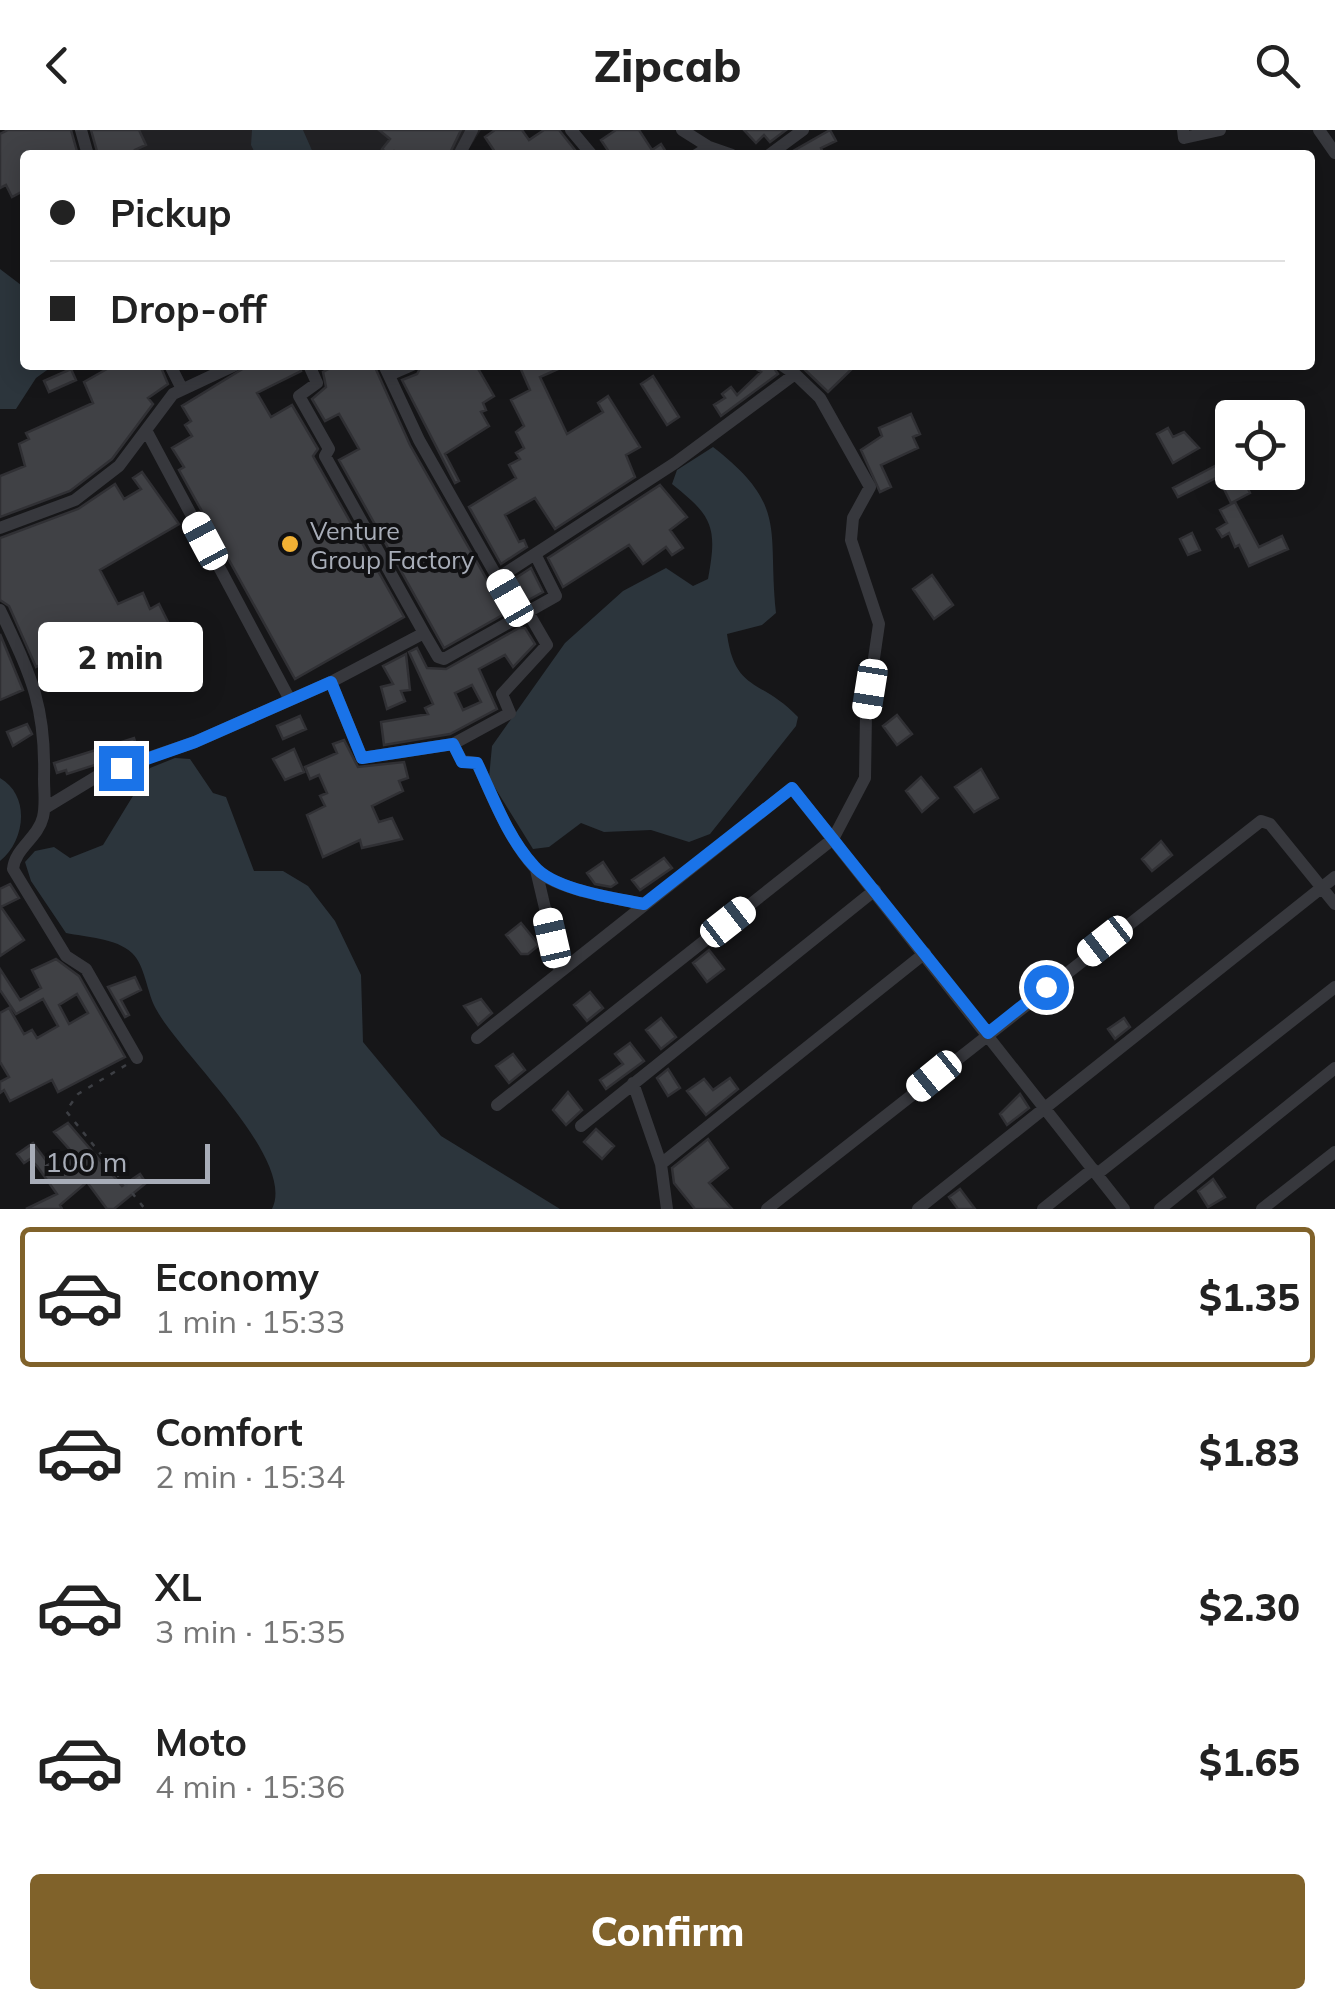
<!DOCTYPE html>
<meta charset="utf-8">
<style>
:root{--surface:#fff;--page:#f6f6f6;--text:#222;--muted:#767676;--line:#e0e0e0;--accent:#80622a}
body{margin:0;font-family:Mulish,sans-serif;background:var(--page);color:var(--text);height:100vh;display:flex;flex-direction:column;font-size:38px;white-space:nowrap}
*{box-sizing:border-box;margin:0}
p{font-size:32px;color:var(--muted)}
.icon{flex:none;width:55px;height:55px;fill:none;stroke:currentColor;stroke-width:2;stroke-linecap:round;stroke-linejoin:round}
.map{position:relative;height:1079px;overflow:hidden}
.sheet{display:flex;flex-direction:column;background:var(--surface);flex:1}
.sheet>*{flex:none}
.banner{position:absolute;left:20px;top:20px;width:1295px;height:220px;border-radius:10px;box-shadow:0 5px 25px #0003;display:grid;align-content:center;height:220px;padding:0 30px;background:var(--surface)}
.buttons{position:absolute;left:1215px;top:270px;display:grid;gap:20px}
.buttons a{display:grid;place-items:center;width:90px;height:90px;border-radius:10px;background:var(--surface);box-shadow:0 5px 25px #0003;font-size:50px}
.scale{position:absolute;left:30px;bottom:25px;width:180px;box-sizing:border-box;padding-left:10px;border:5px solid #a8adb8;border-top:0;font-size:28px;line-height:35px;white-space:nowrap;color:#a8adb8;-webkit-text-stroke:8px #111113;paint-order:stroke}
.end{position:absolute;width:45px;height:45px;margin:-22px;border:12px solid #1a73e8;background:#fff;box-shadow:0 0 0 5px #fff}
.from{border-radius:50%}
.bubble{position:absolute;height:70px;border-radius:10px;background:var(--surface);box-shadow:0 5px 25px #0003;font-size:32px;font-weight:800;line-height:70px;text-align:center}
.car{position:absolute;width:30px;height:60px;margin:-30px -15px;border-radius:12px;box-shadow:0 0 8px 2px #0007;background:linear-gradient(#fff 24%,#345 0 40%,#fff 0 76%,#345 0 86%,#fff 0)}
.banner b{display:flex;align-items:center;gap:35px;height:95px;font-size:38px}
.banner b+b{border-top:2px solid var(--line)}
.banner i{width:25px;height:25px;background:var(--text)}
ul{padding:18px 0 0;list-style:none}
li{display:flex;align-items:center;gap:30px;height:140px;margin:0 20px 15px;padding:0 10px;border:5px solid transparent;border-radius:10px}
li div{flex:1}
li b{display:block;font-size:38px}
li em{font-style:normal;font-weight:800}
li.current{border-color:var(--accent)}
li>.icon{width:90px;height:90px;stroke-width:1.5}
.primary-button{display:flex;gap:20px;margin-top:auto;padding:20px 30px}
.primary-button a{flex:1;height:115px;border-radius:10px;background:var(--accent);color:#fff;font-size:40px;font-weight:800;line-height:115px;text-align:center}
header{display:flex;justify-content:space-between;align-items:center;height:130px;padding:0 30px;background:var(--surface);font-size:45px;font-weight:800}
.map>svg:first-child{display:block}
.built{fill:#222225}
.water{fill:#2c353c}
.building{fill:#404145;stroke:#303034;stroke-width:2.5;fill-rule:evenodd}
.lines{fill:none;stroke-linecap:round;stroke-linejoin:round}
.path{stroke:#3d3f44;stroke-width:2.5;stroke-dasharray:5 8;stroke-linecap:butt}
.minor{stroke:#37383d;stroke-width:12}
.route{stroke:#1a73e8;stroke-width:12}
.poi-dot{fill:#f2b134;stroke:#111113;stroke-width:4}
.labels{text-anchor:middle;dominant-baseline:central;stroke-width:8;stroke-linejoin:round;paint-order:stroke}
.poi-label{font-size:25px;fill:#a8adb8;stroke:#111113;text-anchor:start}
</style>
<header><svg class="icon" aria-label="back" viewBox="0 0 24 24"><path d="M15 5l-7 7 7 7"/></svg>Zipcab<svg class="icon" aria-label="search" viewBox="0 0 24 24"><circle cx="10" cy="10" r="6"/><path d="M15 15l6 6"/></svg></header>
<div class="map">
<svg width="1335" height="1079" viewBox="0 0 1335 1079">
<rect width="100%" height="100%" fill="#161618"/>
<!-- built -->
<path class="built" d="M116 0H481L465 25H124Z"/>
<!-- water -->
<path class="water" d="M252 0H303L314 25H256L251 15Z
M0 139 25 158V235H54L36 248 16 279H0Z
M713 317C789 376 767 399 776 483L762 495 727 504C735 563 761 548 798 587L796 596 710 704 689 712 651 700 604 702 581 693 549 717 533 719 489 648 492 616 565 513 623 461 666 438 693 456 708 449C718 396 712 386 672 354L677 340Z
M175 628 190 629 213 663 226 667 254 741H283L308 756 335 791 361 845 363 912 441 1006 560 1079H272C297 1029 180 924 156 879 147 863 145 835 132 823 116 808 86 807 66 803L31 751 25 732 35 721 54 717 70 728 103 715 150 638Z
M0 648C31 666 25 711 0 731Z"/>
<!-- building -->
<path class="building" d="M8 0H71L78 25H25V60L12 67 6 55 0 58V4Z
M91 0H139L146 15 135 20 137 25H98Z
M379 0H461L449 25H399L394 21 389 25 382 19 390 9Z
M495 0H522L529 10 544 0H559L579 25H497L485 7Z
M616 0H639L652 20 661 14 668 25H611L601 10Z
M744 0H786L770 12 764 5 756 13Z
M830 0 836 11 821 18 824 25H786Z
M114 235H160L168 254 148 268 153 274 112 329 70 361 0 387V346L25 336 19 314 29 309 26 303 93 273 84 252Z
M249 235H299L301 241 257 263 271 287 292 275 318 319 313 326 404 487 295 549 179 340 184 337 172 318 192 306 185 295 191 291 182 276Z
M336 235H374L410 315 506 483 444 518 339 330 359 319 339 284 325 291 312 269 326 257 323 242Z
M422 235H476L494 266 483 273 486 280 481 282 489 296 445 324 459 351 455 353 402 250 417 244Z
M519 235H567L540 247 567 304 603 282 598 273 608 266 640 317 626 325 635 347 555 399 535 368 505 385 519 412 524 410 527 417 501 434 469 377 516 348 509 335 520 329 516 323 524 318 516 302 524 296 511 270 530 260Z
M750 235H772L778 244 721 286 714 275 725 268 722 264 731 257 737 265 761 242Z
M805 235H856L828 262 803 238Z
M71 239 76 250 49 262 44 251Z
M653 246 679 287 667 295 641 254Z
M911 284 920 304 913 307 918 318 881 335 891 357 880 362 861 320 882 306 879 298Z
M1168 298 1173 307 1184 302 1199 318 1173 333 1157 304Z
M1232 327V342H1240L1250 363 1231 373 1218 347 1178 367 1173 358Z
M142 342 179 394 100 440 118 474 143 463 150 479 159 474 177 510 117 537 112 526 130 518 119 494 36 537 9 476 0 470V408L78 379 115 354 124 369 141 359 133 348Z
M660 355 687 387 670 400 683 418 672 425 666 417 643 434 629 415 563 457 548 428Z
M1235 372 1259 417 1282 406 1288 419 1249 436 1239 415 1235 417 1229 403 1222 407 1217 399 1227 393 1220 380Z
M1192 403 1200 420 1188 425 1180 409Z
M531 438 543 462 523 473 511 451Z
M932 445 953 475 934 489 913 459Z
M519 498H525L535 514 513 537 505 525 479 539 497 579 450 604 384 615 381 592 428 584 425 578 433 574 409 522 417 518 427 538 446 539ZM472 555 481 572 463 580 455 563Z
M0 504 23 560 0 570Z
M406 524 410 560 401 561 405 571 387 579 381 557 393 554 383 536Z
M897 585 912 604 897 615 883 596Z
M300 586 306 599 283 609 277 596Z
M27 594 32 604 13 616 7 602Z
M134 608 138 621 67 644 66 640 57 643 54 633Z
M344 610 358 637 404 632 408 648 399 651 403 661 372 676 379 692 392 688 402 709 362 718 360 710 323 727 307 685 325 676 320 666 327 663 319 645 310 649 305 637 337 623 333 614Z
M294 619 304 642 285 650 273 629Z
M981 639 998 668 974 682 955 657Z
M921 647 938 668 922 682 906 661Z
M1161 711 1172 725 1152 741 1142 729Z
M664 728 672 738 640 760 632 750Z
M603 732 617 753 611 757 595 754 587 743Z
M10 754 19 768 1 777 24 810 0 826V759Z
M521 793 539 815 528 824H521L506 805Z
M709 820 724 839 707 852 693 833Z
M56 829 79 846 125 927 58 962 52 950 10 971 4 960 0 963V952L9 947 0 932V883L9 878 24 904 32 900 37 908 58 896 43 869 16 884 0 860V839L20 870 41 858 32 840ZM77 864 88 883 69 894 59 875Z
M135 847 141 860 121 870 129 885 125 887 108 857Z
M590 862 603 878 587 891 574 875Z
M481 869 492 883 478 895 464 876Z
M661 888 676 907 661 919 646 900Z
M1124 888 1130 897 1115 909 1108 899Z
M630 913 644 931 606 959 600 950 623 934 615 924Z
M513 924 525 940 509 953 496 936Z
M668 939 680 958 668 966 657 948Z
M730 948 738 959 706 985 687 961 704 949 713 960Z
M568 962 582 980 566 995 553 980Z
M1020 964 1029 978 1007 995 1000 984Z
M68 993 122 1056 140 1044 146 1053 114 1079H107L87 1052 60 1075 62 1079H26L57 1064 37 1036 30 1029 24 1033 17 1024 33 1013 51 1037 70 1020 54 1002Z
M596 999 614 1016 602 1029 584 1012Z
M708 1009 728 1038 709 1053 732 1079H695L674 1053 672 1038Z
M1213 1049 1225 1067 1208 1077 1198 1061Z
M960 1059 975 1079H958L949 1067Z"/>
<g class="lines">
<!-- path -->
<path class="path" d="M126 935 78 964 66 981 145 1079"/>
<!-- minor -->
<path class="minor" d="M81 0 88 25
M571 0 592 25
M682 0 709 17
M1183 0 1184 8 1220 0
M1319 0 1335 23
M459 25 472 0
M696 25 709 17 732 25
M769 25 803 0
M170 235 182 259
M309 235 317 253 299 266 329 319 325 326 424 503
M384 235 419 310 521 489
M782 235 795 244
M389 245 412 235
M146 300 289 568
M0 398 75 370 119 336 173 264 235 235
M498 448 535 424
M0 480C31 546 46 575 44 649 44 662 46 674 43 687 38 708 15 718 13 739L66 826 86 839 137 928
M331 552 362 628 453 614 462 631 477 633C493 667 508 708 534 737 554 760 615 768 644 774
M453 614 510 583 502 564 547 515 529 484
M45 678 101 644 195 612 331 552 424 503 438 527 444 529 556 466 535 424 675 333 795 244 820 268 870 357 853 388 851 410 879 494 866 583 865 648 833 709 497 975
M536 740 560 842
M477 908 792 658 1124 1079
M633 953 661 1034 667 1079
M581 996 875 760
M661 1034 925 823
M1097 1044 1335 857
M767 1079 1261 691 1270 694 1335 774
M918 1079 1335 747
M1043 1079 1093 1039
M1160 1079 1335 938
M1262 1079 1335 1022"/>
</g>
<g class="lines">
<!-- route -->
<path class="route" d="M121 638 195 612 331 552 362 628 453 614 462 632 477 633C493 667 508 708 534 736 554 760 615 768 644 774L792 658 988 903 1046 857"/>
</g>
<!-- markers -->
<circle class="poi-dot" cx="290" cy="414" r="10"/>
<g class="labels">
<!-- poi labels -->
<g class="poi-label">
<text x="310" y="400">Venture<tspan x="310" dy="29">Group Factory</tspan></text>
</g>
</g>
</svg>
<div class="buttons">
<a><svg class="icon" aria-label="locate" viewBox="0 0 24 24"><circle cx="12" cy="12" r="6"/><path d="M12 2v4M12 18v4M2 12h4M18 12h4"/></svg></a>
</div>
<div class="scale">100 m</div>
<i class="end from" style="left:1046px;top:857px"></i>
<i class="end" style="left:121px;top:638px"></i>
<div class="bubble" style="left:38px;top:492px;width:165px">2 min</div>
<i class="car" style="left:205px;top:411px;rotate:332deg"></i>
<i class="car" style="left:510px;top:468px;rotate:330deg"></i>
<i class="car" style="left:870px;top:559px;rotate:189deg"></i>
<i class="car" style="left:728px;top:792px;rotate:52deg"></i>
<i class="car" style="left:552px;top:808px;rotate:347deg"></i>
<i class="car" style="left:1105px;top:811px;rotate:232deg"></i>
<i class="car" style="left:934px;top:946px;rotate:231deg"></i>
<div class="banner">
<b><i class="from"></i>Pickup</b>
<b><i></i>Drop-off</b>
</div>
</div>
<section class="sheet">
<ul>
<li class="current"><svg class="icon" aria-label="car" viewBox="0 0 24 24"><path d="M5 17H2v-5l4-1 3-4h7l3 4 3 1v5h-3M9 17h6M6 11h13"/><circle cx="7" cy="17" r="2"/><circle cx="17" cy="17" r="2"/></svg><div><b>Economy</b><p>1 min · 15:33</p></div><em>$1.35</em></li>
<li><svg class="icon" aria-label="car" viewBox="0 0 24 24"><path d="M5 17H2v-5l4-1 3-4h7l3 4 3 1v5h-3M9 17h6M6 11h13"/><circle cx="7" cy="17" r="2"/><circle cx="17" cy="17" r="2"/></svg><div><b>Comfort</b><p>2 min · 15:34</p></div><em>$1.83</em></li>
<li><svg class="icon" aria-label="car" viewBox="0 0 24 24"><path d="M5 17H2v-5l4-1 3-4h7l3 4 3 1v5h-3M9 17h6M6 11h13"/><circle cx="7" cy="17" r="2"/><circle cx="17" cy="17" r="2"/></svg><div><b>XL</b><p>3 min · 15:35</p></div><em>$2.30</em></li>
<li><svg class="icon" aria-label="car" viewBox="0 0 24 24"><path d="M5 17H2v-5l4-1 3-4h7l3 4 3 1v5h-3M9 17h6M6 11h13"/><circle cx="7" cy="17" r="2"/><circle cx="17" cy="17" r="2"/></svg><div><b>Moto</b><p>4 min · 15:36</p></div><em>$1.65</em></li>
</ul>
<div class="primary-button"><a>Confirm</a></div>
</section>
